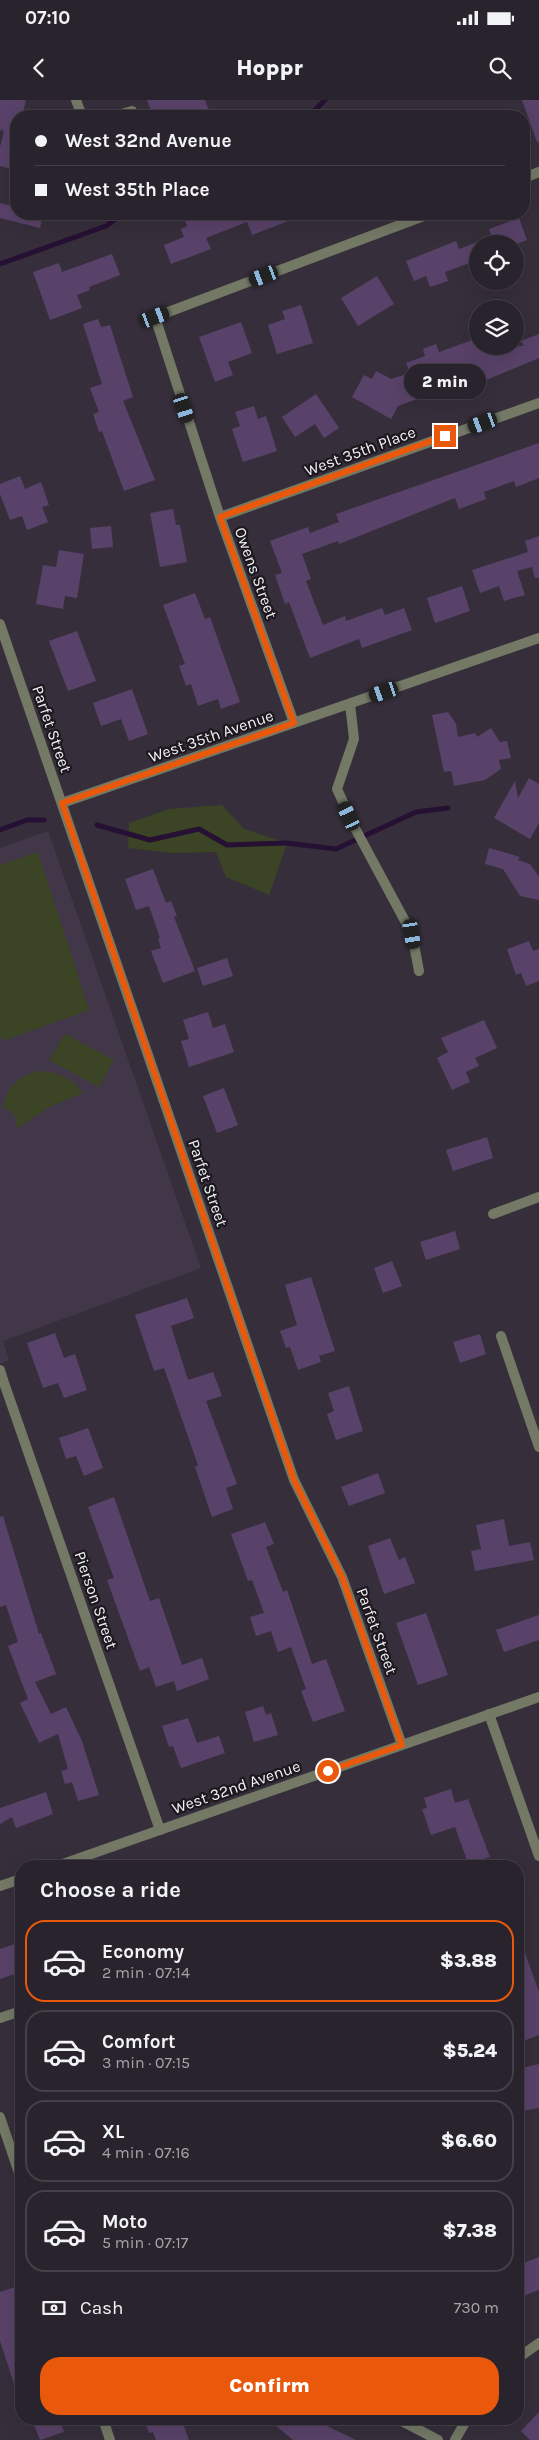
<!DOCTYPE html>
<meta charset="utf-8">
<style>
:root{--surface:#28232c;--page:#302b34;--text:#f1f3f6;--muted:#a5a4a9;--line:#444048;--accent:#ea580c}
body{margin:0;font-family:Karla,sans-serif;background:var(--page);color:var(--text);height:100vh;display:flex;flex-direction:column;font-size:19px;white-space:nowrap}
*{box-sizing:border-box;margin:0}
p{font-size:16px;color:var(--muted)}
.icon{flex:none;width:28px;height:28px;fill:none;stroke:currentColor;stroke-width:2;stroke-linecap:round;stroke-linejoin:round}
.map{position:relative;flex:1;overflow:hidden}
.sheet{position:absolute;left:15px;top:1760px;width:509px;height:565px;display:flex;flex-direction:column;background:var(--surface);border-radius:20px;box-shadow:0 5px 20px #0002,0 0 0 1px var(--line)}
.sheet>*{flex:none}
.top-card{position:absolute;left:10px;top:10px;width:520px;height:110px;border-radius:20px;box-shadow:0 5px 20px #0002,0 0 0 1px var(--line);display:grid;align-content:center;height:110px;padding:0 25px;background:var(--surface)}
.controls{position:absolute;left:469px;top:135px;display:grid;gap:10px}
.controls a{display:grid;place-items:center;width:55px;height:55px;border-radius:50%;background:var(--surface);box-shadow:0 5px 20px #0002,0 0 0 1px var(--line);font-size:25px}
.end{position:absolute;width:22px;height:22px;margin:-11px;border:6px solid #ea580c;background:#fff;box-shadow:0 0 0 2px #fff}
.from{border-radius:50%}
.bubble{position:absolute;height:35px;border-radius:18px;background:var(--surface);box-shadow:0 5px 20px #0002,0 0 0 1px var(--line);font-size:16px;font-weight:800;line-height:35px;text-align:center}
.car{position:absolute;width:15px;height:30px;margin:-15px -8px;border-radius:6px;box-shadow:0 0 4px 1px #0007;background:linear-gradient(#222 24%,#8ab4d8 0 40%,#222 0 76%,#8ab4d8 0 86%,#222 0)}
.top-card b{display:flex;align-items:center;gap:18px;height:48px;font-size:19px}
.top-card b+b{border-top:1px solid var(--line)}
.top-card i{width:12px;height:12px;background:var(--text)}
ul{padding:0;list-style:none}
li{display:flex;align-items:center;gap:15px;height:82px;margin:0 10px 8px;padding:0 15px;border:2px solid var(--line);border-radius:20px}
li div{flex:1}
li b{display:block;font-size:19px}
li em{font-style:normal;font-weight:800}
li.current{border-color:var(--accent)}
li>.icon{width:45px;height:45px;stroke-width:1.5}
h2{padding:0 25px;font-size:22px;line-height:60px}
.pay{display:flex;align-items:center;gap:12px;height:55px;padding:0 25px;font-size:19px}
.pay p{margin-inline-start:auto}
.action{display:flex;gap:10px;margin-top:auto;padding:10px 25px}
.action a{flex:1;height:58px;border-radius:20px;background:var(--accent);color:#fff;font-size:20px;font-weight:800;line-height:58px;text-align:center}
.status{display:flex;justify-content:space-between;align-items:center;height:35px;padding:0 25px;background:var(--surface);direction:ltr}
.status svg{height:14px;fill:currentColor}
header{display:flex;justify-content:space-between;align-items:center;height:65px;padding:0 25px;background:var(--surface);font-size:22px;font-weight:800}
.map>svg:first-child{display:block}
.built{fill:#413748}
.green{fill:#3b4424}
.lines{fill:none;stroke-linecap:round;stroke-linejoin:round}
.stream{stroke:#261033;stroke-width:5}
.building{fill:#594269}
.service{stroke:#737965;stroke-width:10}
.minor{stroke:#737965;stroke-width:10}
.tertiary{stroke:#737965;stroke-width:10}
.route{stroke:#ea580c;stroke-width:6}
.labels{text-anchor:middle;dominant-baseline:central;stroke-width:4.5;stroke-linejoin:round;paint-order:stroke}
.street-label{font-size:16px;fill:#f3eff7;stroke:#1c191e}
</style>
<div class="status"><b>07:10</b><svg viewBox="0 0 49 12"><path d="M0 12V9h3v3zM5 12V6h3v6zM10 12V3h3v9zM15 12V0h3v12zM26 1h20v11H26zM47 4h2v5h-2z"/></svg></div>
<header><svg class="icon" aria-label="back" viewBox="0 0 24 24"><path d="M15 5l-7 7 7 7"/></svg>Hoppr<svg class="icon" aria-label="search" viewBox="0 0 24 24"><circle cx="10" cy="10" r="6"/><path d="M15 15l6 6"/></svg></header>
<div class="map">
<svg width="539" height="2340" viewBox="0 0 539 2340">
<rect width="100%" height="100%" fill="#362f3b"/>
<!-- built -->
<path class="built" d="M48 731 201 1168 3 1241 9 1260 0 1264V748Z"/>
<!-- green -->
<path class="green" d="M222 705 244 729 287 743 269 795 226 777 216 752 172 753 128 748 129 723 169 709Z
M38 752 89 910 5 940 0 938V765Z
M65 934 114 960 99 987 49 960Z
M42 971C59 973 73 978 83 993L49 1007 17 1029C16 1017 14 1012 3 1007 7 985 20 974 42 971Z"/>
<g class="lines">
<!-- stream -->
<path class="stream" d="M309 16 325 0
M0 164 106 126 123 114
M97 725 150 740 199 729 227 745 287 743 336 749 416 712 448 708
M0 730 27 720H44"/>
</g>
<!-- building -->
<path class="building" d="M0 0H26L22 16H16V70L0 66V47L4 31 0 30Z
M147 0H205L211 16H153Z
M522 0H539V42H537Z
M0 103 16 107V114H43L40 128 0 118Z
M194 114H304V115L252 135 247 122 206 138 211 149 171 164 164 145 184 137 181 129 187 126 184 118Z
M519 118 527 140 516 144H494L489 129Z
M456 141 459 149 478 142V160L445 172 448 181 430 187 426 176 414 181 406 161Z
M112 154 120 175 89 187 90 190 77 195 82 208 50 220 33 172 59 163 62 172Z
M377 176 394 204 358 226 341 198Z
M301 205 313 243 277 254 268 225 285 219 282 211Z
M98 219 101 227 110 225 133 297 123 301 155 380 124 391 102 331 99 332 93 314 99 312 90 288 102 284 83 224Z
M241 222 252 253 228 262 233 275 215 282 199 237Z
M539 234V258L472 286 465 266 426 281 431 294 398 306 391 319 352 297 364 275 372 279 376 271 391 279 410 273 406 263 425 256 423 249 436 244 439 252 478 238V246H524L521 241Z
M316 294 339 328 324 338 315 324 295 337 282 317Z
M254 306 258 319 266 316 277 351 243 362 232 329 240 326 235 312Z
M539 343V378L516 387 514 381 484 392 486 399 459 409 455 398 339 444 338 441 302 454 311 479 306 481 323 525 345 516 346 521 382 508 385 515 404 508 412 530 362 548 359 539 310 558 289 502 285 504 275 475 282 473 270 441 308 427 310 433 339 422 336 414Z
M20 376 25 389 41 382 49 405 42 407 48 422 27 430 22 416 10 420 0 394V384Z
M173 409 176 425H180L187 462 160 467 150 413Z
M111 426 113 447 92 449 90 428Z
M539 436V478H535L532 467 517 471 525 495 504 501 499 486 480 493 472 470 528 452 525 441Z
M59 450 84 454 77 498 65 496 63 509 36 504 43 465 56 467Z
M462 486 470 511 435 523 427 498Z
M195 493 205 519 210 517 240 602 221 609 218 599 198 606 191 584 186 586 179 566 185 564 163 505Z
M77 531 96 581 68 591 49 541Z
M132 589 148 634 129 641 121 619 101 626 93 603Z
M448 612 456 624 458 637 475 633 477 637 491 628 500 642 507 641 511 658 499 660 501 669 485 680 454 686 451 671 444 672 432 615Z
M529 678 539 684V723L530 739 494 718 515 681 518 698Z
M489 748 520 757 518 760 530 764 539 777V800L520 796 503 769 485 764Z
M153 769 166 803 171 801 177 816 174 817 195 871 163 883 151 851 161 848 158 839 160 838 149 806 136 810 125 779Z
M529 841 533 851 539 849V881L526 886 521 873 516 875 507 849Z
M227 858 233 876 203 886 197 868Z
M208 912 213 928 225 924 234 952 189 967 181 941 189 939 183 920Z
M484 920 497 948 475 958 479 966 466 972 470 982 452 990 437 958 448 952 441 938Z
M224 988 238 1025 217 1033 203 996Z
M487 1037 493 1058 453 1071 446 1050Z
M455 1131 460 1149 426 1160 420 1142Z
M392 1161 402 1186 383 1193 374 1168Z
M311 1177 335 1251 319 1256 321 1262 298 1270 290 1247 286 1248 280 1231 297 1225 285 1185Z
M187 1198 194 1218 171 1226 188 1280 213 1272 222 1296 206 1301 237 1384 226 1388 233 1409 212 1417 195 1367 198 1365 164 1268 154 1271 135 1215Z
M55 1233 64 1258 75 1254 87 1290 64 1298 58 1283 43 1288 27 1243Z
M480 1234 486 1254 460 1263 453 1242Z
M349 1286 363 1331 336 1340 327 1314 334 1311 328 1293Z
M88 1328 103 1368 84 1376 76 1356 66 1359 59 1338Z
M378 1373 385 1393 349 1406 341 1387Z
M114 1397 150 1501 159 1498 182 1565 202 1558 209 1579 177 1591 174 1581 156 1587 149 1567 140 1571 107 1480 114 1478 88 1407Z
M3 1416 39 1534 41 1533 56 1574 35 1582 51 1614 66 1607 82 1641 99 1695 78 1701 72 1682 65 1684 61 1671 68 1669 58 1634 39 1643 20 1603 28 1599 8 1546 18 1542 6 1505 0 1507V1417Z
M504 1419 509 1446 530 1442 534 1460 475 1471 471 1451 481 1449 476 1425Z
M265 1422 274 1444 266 1447 283 1492 287 1490 312 1564 326 1559 345 1611 313 1622 301 1591 306 1589 291 1547 278 1552 271 1531 256 1536 250 1517 264 1513 252 1480 248 1481 231 1434Z
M390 1438 399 1460 405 1457 415 1483 384 1494 368 1446Z
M426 1513 448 1575 418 1585 396 1523Z
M539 1515V1540L504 1552 496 1530Z
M263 1606 266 1615 271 1613 278 1635 254 1642 245 1612Z
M188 1618 197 1643 219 1636 225 1653 181 1668 173 1646 169 1647 162 1626Z
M451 1689 455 1703 468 1699 490 1757 483 1759 486 1766H469L455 1727 431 1735 422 1709 427 1708 424 1698Z
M46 1692 53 1714 16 1728 12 1717 0 1724V1708Z
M520 1839 539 1892V1935L518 1943V1840Z
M15 1844 17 1850 21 1848V1872L0 1879V1849Z
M539 1964V2008L522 2011 518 1991V1969Z
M539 2157V2190L518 2198V2165Z
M15 2187 21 2204V2299H19L0 2241V2192Z
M539 2312V2340H530L521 2331Z
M32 2319H59L64 2332 40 2340Z
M144 2319H184L182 2321 189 2340H156L153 2332 149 2333Z
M268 2319H319L329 2327 356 2340H293Z"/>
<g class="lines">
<!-- service -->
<path class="service" d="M115 16 132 11
M350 604 354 639 337 689 356 730 412 834 419 871
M493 1114 539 1097
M501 1236 539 1347
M0 1270 3 1280"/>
<!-- minor -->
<path class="minor" d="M76 0 82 16
M524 78 539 72
M220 417 539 303
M294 623 220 417 155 217 429 114
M62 703 539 538
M0 1281 3 1280 160 1730
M489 1614 539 1756
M0 1918 21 1911
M0 2017 21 2079
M518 2258 539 2243
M103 2319 110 2340
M398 2319 438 2340
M455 2340 467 2319"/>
<!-- tertiary -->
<path class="tertiary" d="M0 524 294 1380 342 1477 402 1645
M57 1766 539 1597
M0 1786 21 1779"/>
</g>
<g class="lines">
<!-- route -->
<path class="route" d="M328 1671 402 1645 342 1477 294 1380 62 703 294 623 220 417 445 336"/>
</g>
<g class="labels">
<!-- street labels -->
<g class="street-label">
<text transform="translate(360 351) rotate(-20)">West 35th Place</text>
<text transform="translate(256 473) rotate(70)">Owens Street</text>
<text transform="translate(52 629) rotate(71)">Parfet Street</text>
<text transform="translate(211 636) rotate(-19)">West 35th Avenue</text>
<text transform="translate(208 1083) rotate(71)">Parfet Street</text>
<text transform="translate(96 1500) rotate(71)">Pierson Street</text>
<text transform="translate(377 1531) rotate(70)">Parfet Street</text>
<text transform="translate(236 1687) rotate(-19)">West 32nd Avenue</text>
</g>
</g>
</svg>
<div class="controls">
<a><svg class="icon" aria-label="locate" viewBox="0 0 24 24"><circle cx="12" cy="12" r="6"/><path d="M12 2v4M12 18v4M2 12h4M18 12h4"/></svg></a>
<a><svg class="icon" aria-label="layers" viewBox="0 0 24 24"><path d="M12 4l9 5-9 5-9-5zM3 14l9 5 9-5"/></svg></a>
</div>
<i class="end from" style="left:328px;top:1671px"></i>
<i class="end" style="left:445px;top:336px"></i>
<div class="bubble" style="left:404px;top:264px;width:82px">2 min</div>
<i class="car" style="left:264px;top:176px;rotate:249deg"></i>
<i class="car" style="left:155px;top:217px;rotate:69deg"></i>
<i class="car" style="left:184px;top:308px;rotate:162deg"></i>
<i class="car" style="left:483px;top:323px;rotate:250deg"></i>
<i class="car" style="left:384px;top:592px;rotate:251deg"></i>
<i class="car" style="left:349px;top:716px;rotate:335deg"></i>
<i class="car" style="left:412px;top:834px;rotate:170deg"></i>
<div class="top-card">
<b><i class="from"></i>West 32nd Avenue</b>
<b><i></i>West 35th Place</b>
</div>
<section class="sheet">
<h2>Choose a ride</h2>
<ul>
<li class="current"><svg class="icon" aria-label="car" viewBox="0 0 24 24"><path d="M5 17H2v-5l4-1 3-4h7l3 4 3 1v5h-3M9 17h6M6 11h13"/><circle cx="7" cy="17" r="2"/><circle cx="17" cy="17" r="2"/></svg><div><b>Economy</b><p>2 min · 07:14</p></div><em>$3.88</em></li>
<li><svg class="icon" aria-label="car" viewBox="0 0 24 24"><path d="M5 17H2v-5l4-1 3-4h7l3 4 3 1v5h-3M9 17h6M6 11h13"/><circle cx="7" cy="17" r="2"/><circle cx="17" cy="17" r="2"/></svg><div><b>Comfort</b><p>3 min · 07:15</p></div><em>$5.24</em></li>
<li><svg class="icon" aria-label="car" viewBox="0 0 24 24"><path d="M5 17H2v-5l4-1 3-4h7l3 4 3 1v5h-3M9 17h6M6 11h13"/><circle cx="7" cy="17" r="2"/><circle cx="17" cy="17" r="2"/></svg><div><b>XL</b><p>4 min · 07:16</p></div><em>$6.60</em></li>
<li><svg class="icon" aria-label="car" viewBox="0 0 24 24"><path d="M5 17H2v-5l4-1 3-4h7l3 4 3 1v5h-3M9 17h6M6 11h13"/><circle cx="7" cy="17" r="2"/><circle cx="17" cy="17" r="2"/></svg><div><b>Moto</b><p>5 min · 07:17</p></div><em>$7.38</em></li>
</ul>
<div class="pay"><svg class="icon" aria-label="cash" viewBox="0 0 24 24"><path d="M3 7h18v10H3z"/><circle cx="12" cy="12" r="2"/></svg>Cash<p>730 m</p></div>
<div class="action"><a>Confirm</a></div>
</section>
</div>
